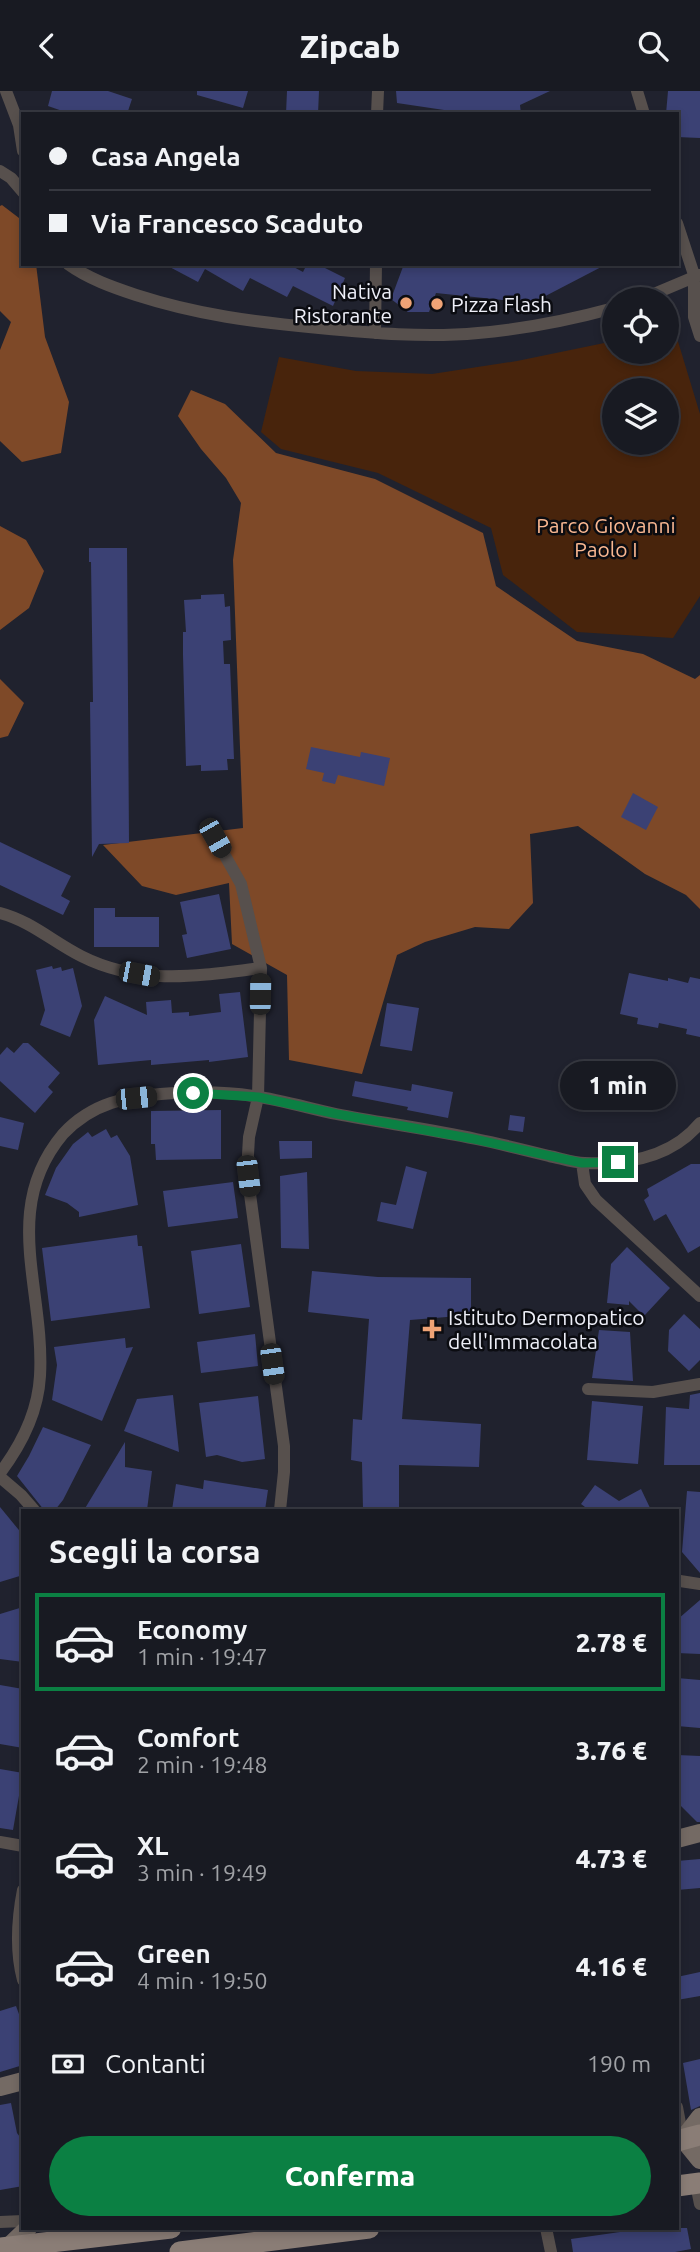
<!DOCTYPE html>
<html lang="it">
<meta charset="utf-8">
<style>
:root{--surface:#181a22;--page:#25272f;--text:#f1f3f6;--muted:#9fa1a5;--line:#363840;--accent:#0b8043}
body{margin:0;font-family:Ubuntu,sans-serif;background:var(--page);color:var(--text);height:100vh;display:flex;flex-direction:column;font-size:26px;white-space:nowrap}
*{box-sizing:border-box;margin:0}
p{font-size:23px;color:var(--muted)}
.icon{flex:none;width:38px;height:38px;fill:none;stroke:currentColor;stroke-width:2;stroke-linecap:round;stroke-linejoin:round}
.map{position:relative;flex:1;overflow:hidden}
.sheet{position:absolute;left:21px;top:1418px;width:658px;height:721px;display:flex;flex-direction:column;background:var(--surface);border-radius:0px;box-shadow:0 4px 10px #0003,0 0 0 2px var(--line)}
.sheet>*{flex:none}
.banner{position:absolute;left:21px;top:21px;width:658px;height:154px;border-radius:0px;box-shadow:0 4px 10px #0003,0 0 0 2px var(--line);display:grid;align-content:center;height:154px;padding:0 28px;background:var(--surface)}
.fabs{position:absolute;left:602px;top:196px;display:grid;gap:14px}
.fabs a{display:grid;place-items:center;width:77px;height:77px;border-radius:50%;background:var(--surface);box-shadow:0 4px 10px #0003,0 0 0 2px var(--line);font-size:35px}
.end{position:absolute;width:32px;height:32px;margin:-16px;border:9px solid #0b8043;background:#fff;box-shadow:0 0 0 4px #fff}
.from{border-radius:50%}
.bubble{position:absolute;height:49px;border-radius:24px;background:var(--surface);box-shadow:0 4px 10px #0003,0 0 0 2px var(--line);font-size:23px;font-weight:800;line-height:49px;text-align:center}
.car{position:absolute;width:21px;height:42px;margin:-21px -10px;border-radius:9px;box-shadow:0 0 5px 2px #0007;background:linear-gradient(#222 24%,#8ab4d8 0 40%,#222 0 76%,#8ab4d8 0 86%,#222 0)}
.banner b{display:flex;align-items:center;gap:24px;height:66px;font-size:26px}
.banner b+b{border-top:2px solid var(--line)}
.banner i{width:18px;height:18px;background:var(--text)}
ul{padding:0;list-style:none}
li{display:flex;align-items:center;gap:21px;height:98px;margin:0 14px 10px;padding:0 14px;border:4px solid transparent;border-radius:0px}
li div{flex:1}
li b{display:block;font-size:26px}
li em{font-style:normal;font-weight:800}
li.current{border-color:var(--accent)}
li>.icon{width:63px;height:63px;stroke-width:1.5}
h2{padding:0 28px;font-size:32px;line-height:84px}
.pay{display:flex;align-items:center;gap:18px;height:77px;padding:0 28px;font-size:26px}
.pay p{margin-inline-start:auto}
.button{display:flex;gap:14px;margin-top:auto;padding:14px 28px}
.button a{flex:1;height:80px;border-radius:42px;background:var(--accent);color:#fff;font-size:28px;font-weight:800;line-height:80px;text-align:center}
header{display:flex;justify-content:space-between;align-items:center;height:91px;padding:0 28px;background:var(--surface);font-size:32px;font-weight:800}
.map>svg:first-child{display:block}
.green{fill:#48240c;fill-rule:evenodd}
.forest{fill:#7e4928}
.building{fill:#3b4174}
.lines{fill:none;stroke-linecap:round;stroke-linejoin:round}
.street{stroke:#57504d;stroke-width:12}
.secondary{stroke:#746a64;stroke-width:18}
.primary{stroke:#8a7d76;stroke-width:21}
.route{stroke:#0b8043;stroke-width:9}
.poi-dot{fill:#efa376;stroke:#0b0c11;stroke-width:2.5}
.labels{text-anchor:middle;dominant-baseline:central;stroke-width:5;stroke-linejoin:round;paint-order:stroke}
.poi-label{font-size:21px;fill:#eeeff8;stroke:#0b0c11;text-anchor:start}
.park-label{font-size:21px;fill:#f9b791;stroke:#0b0c11}
</style>
<header><svg class="icon" aria-label="back" viewBox="0 0 24 24"><path d="M15 5l-7 7 7 7"/></svg>Zipcab<svg class="icon" aria-label="search" viewBox="0 0 24 24"><circle cx="10" cy="10" r="6"/><path d="M15 15l6 6"/></svg></header>
<div class="map">
<svg width="700" height="2161" viewBox="0 0 700 2161">
<rect width="100%" height="100%" fill="#20222e"/>
<!-- green -->
<path class="green" d="M673 234 700 323V505L673 547 577 541 503 484 491 437 378 382 281 358 261 341 279 266 356 280 432 283 517 270 614 250V261H667V236ZM614 299H667V352H614Z"/>
<!-- forest -->
<path class="forest" d="M2 114 19 127 23 133V173H36L45 246 69 311 61 362 22 371 0 350V259L11 231 0 220V115Z
M191 299 225 313 276 362 375 388 483 442 496 495 577 550 643 563 695 588 700 584V818L686 804 645 783 578 735 530 743 533 812 509 838 475 836 425 851 397 864 362 983 289 969 287 884 232 853 229 792 176 804 142 795 103 754 243 737 233 469 241 412 226 387 201 358 178 325Z
M0 435 26 449 44 480 29 517 0 539Z
M0 588 24 612 8 645 0 647Z"/>
<!-- building -->
<path class="building" d="M52 0H108L132 8 127 23H71L48 15Z
M197 0H248L243 17 197 4Z
M287 0H319L318 23H286Z
M396 0H550L520 14 521 23H480L479 19H444L397 12Z
M668 0H700V47L677 46V23H666Z
M164 173H288L303 181 307 173H317L345 187 333 215 293 195 287 206 250 187 243 200 205 178 198 191Z
M404 173H607L532 212 436 202 429 221H408L391 208Z
M89 457H127L129 752 99 753 92 766 90 611H93L91 471H89Z
M224 503 225 516 230 515 231 549 223 550 224 573H230L234 668H227L228 679 201 680V674L186 675 183 564V541H186L184 509 201 508V504Z
M311 656 360 666 361 661 390 667 384 695 338 684 335 693 322 690 324 682 306 678Z
M633 702 658 716 646 739 621 726Z
M0 751 71 785 61 805 70 810 63 824 0 794Z
M219 803 231 858 187 867 182 844 187 843 180 811Z
M94 817H115V826H159V856H94Z
M52 875 53 878 61 876 62 880 73 877 82 915 70 946 40 934 45 919 36 879Z
M629 882 668 890V887L688 892 690 886 700 888V946L686 943 687 938 659 932 658 937 637 933 638 927 620 923Z
M240 901 248 966 209 971V969L151 974V969L98 974 94 929 105 905 147 924 146 911 171 909 172 922 189 921V925L221 921 219 903Z
M387 912 419 917 412 960 380 955Z
M23 952H28L60 982 48 996 53 1001 35 1022 0 990V964L7 956 14 962Z
M355 990 411 1000 412 993 453 1001 448 1027 407 1019 408 1016 352 1005Z
M221 1019V1068L156 1069 155 1053H151V1020Z
M510 1024 525 1026 523 1041 508 1039Z
M0 1026 24 1032 18 1059 0 1055Z
M106 1038 111 1047 117 1044 130 1065 138 1114 79 1126V1121L67 1112 45 1104 56 1077 73 1053 88 1041 92 1046Z
M279 1050H312V1067L280 1068Z
M691 1073H700V1155L688 1162 666 1123 654 1130 644 1109 649 1105 647 1098Z
M406 1075 427 1081 413 1138 377 1130 381 1111 396 1114Z
M307 1081 309 1158 281 1157 280 1085Z
M233 1091 238 1127 168 1136 163 1100Z
M137 1144 138 1155H142L150 1217 51 1230 42 1157Z
M241 1153 250 1216 199 1223 191 1160Z
M627 1156 670 1197 644 1225 629 1210V1214L607 1212 611 1173Z
M312 1180 378 1186 471 1187V1224L410 1229 402 1328 481 1333 479 1376 399 1374V1419H363L362 1371 351 1369 353 1328 362 1329 369 1228 308 1221Z
M684 1223 700 1238V1269L689 1280 668 1260 669 1239Z
M599 1239 630 1241 633 1290 592 1287Z
M255 1243 258 1275 201 1282 197 1251Z
M125 1247 126 1257 133 1256 102 1330 52 1309 57 1274 54 1256Z
M700 1302V1374H664L666 1316 689 1318 690 1304Z
M173 1304 179 1361 124 1340 137 1308Z
M258 1305 265 1368 242 1371 217 1364 206 1366 199 1312Z
M592 1310 643 1315 638 1373 587 1369Z
M43 1336 91 1354 63 1409 55 1419H44L17 1385 29 1365Z
M125 1351V1376L152 1380 147 1419H84Z
M204 1389 268 1399 265 1419H172L176 1393 203 1398Z
M595 1394 619 1410 641 1398 651 1419H589L581 1413Z
M687 1400 700 1401V1482L682 1461Z
M0 1416 23 1444V1484L0 1491Z
M700 1509V1563L677 1562 678 1528Z
M23 1516V1571L0 1568V1523Z
M677 1587 700 1589V1637L677 1635Z
M0 1594 23 1598V1657L0 1653Z
M677 1664 700 1665V1731H697L677 1711Z
M0 1678 23 1682 13 1739 0 1737Z
M700 1768V1797L677 1799V1770Z
M700 1881V1905L677 1909V1886Z
M16 1915 23 1934V1974L0 1981V1920Z
M700 1968V2015L691 2019 683 1972Z
M11 2012 17 2042 23 2050V2095L0 2099V2014Z
M648 2137H687L691 2158 675 2161H573L571 2148Z"/>
<g class="lines">
<!-- street -->
<path class="street" d="M6 0 19 34 23 60
M637 0 644 23
M377 23 378 0
M0 80 11 87 23 101
M677 132 700 202
M68 173C89 188 112 196 136 204 198 224 254 231 319 237 372 242 425 247 478 242 524 238 570 229 614 217
M694 194V226L700 245
M642 208 699 184
M375 242 376 173
M215 747 241 793 261 877 258 1006 249 1046 247 1081 284 1355V1381L280 1419
M0 822C31 830 53 851 81 865 140 895 198 885 261 877
M582 1072 585 1093 596 1109 700 1205
M588 1298 653 1301 700 1293
M0 1382C22 1353 38 1321 40 1285 45 1198 0 1118 63 1043 76 1029 93 1018 111 1012 148 1000 215 999 253 1005 281 1009 308 1017 336 1023 383 1032 430 1038 476 1048 501 1053 525 1059 549 1065 560 1067 573 1072 585 1072 628 1074 672 1066 700 1032
M0 1386 21 1404 34 1419
M680 1490 700 1493
M0 1751 23 1755
M23 1799C17 1830 15 1859 23 1889
M677 2016 683 2048
M696 2093 700 2113
M0 2131 23 2130
M546 2137 551 2161"/>
<!-- secondary -->
<path class="secondary" d="M677 1748 700 1742
M0 1996 23 1990
M700 2026 683 2048 700 2069
M7 2157 28 2137"/>
<!-- primary -->
<path class="primary" d="M677 2050 700 2044
M677 2095 700 2092
M0 2157 171 2137
M180 2161 369 2137"/>
</g>
<g class="lines">
<!-- route -->
<path class="route" d="M193 1002 258 1006 337 1023 474 1048 582 1072 618 1071"/>
</g>
<!-- markers -->
<g class="poi-dot">
<circle cx="406" cy="212" r="7"/>
<circle cx="437" cy="213" r="7"/>
<path d="M428.5 1227.5h7v7h7v7h-7v7h-7v-7h-7v-7h7z"/>
</g>
<g class="labels">
<!-- poi labels -->
<g class="poi-label">
<text x="392" y="200" text-anchor="end">Nativa<tspan x="392" dy="24">Ristorante</tspan></text>
<text x="451" y="213">Pizza Flash</text>
<text x="448" y="1226">Istituto Dermopatico<tspan x="448" dy="24">dell'Immacolata</tspan></text>
</g>
<!-- park labels -->
<g class="park-label">
<text x="606" y="434">Parco Giovanni<tspan x="606" dy="24">Paolo I</tspan></text>
</g>
</g>
</svg>
<div class="fabs">
<a><svg class="icon" aria-label="locate" viewBox="0 0 24 24"><circle cx="12" cy="12" r="6"/><path d="M12 2v4M12 18v4M2 12h4M18 12h4"/></svg></a>
<a><svg class="icon" aria-label="layers" viewBox="0 0 24 24"><path d="M12 4l9 5-9 5-9-5zM3 14l9 5 9-5"/></svg></a>
</div>
<i class="end from" style="left:193px;top:1002px"></i>
<i class="end" style="left:618px;top:1071px"></i>
<div class="bubble" style="left:560px;top:970px;width:116px">1 min</div>
<i class="car" style="left:215px;top:747px;rotate:150deg"></i>
<i class="car" style="left:139px;top:883px;rotate:101deg"></i>
<i class="car" style="left:260px;top:903px;rotate:1deg"></i>
<i class="car" style="left:136px;top:1007px;rotate:84deg"></i>
<i class="car" style="left:248px;top:1085px;rotate:173deg"></i>
<i class="car" style="left:272px;top:1273px;rotate:172deg"></i>
<div class="banner">
<b><i class="from"></i>Casa Angela</b>
<b><i></i>Via Francesco Scaduto</b>
</div>
<section class="sheet">
<h2>Scegli la corsa</h2>
<ul>
<li class="current"><svg class="icon" aria-label="car" viewBox="0 0 24 24"><path d="M5 17H2v-5l4-1 3-4h7l3 4 3 1v5h-3M9 17h6M6 11h13"/><circle cx="7" cy="17" r="2"/><circle cx="17" cy="17" r="2"/></svg><div><b>Economy</b><p>1 min · 19:47</p></div><em>2.78 €</em></li>
<li><svg class="icon" aria-label="car" viewBox="0 0 24 24"><path d="M5 17H2v-5l4-1 3-4h7l3 4 3 1v5h-3M9 17h6M6 11h13"/><circle cx="7" cy="17" r="2"/><circle cx="17" cy="17" r="2"/></svg><div><b>Comfort</b><p>2 min · 19:48</p></div><em>3.76 €</em></li>
<li><svg class="icon" aria-label="car" viewBox="0 0 24 24"><path d="M5 17H2v-5l4-1 3-4h7l3 4 3 1v5h-3M9 17h6M6 11h13"/><circle cx="7" cy="17" r="2"/><circle cx="17" cy="17" r="2"/></svg><div><b>XL</b><p>3 min · 19:49</p></div><em>4.73 €</em></li>
<li><svg class="icon" aria-label="car" viewBox="0 0 24 24"><path d="M5 17H2v-5l4-1 3-4h7l3 4 3 1v5h-3M9 17h6M6 11h13"/><circle cx="7" cy="17" r="2"/><circle cx="17" cy="17" r="2"/></svg><div><b>Green</b><p>4 min · 19:50</p></div><em>4.16 €</em></li>
</ul>
<div class="pay"><svg class="icon" aria-label="cash" viewBox="0 0 24 24"><path d="M3 7h18v10H3z"/><circle cx="12" cy="12" r="2"/></svg>Contanti<p>190 m</p></div>
<div class="button"><a>Conferma</a></div>
</section>
</div>
